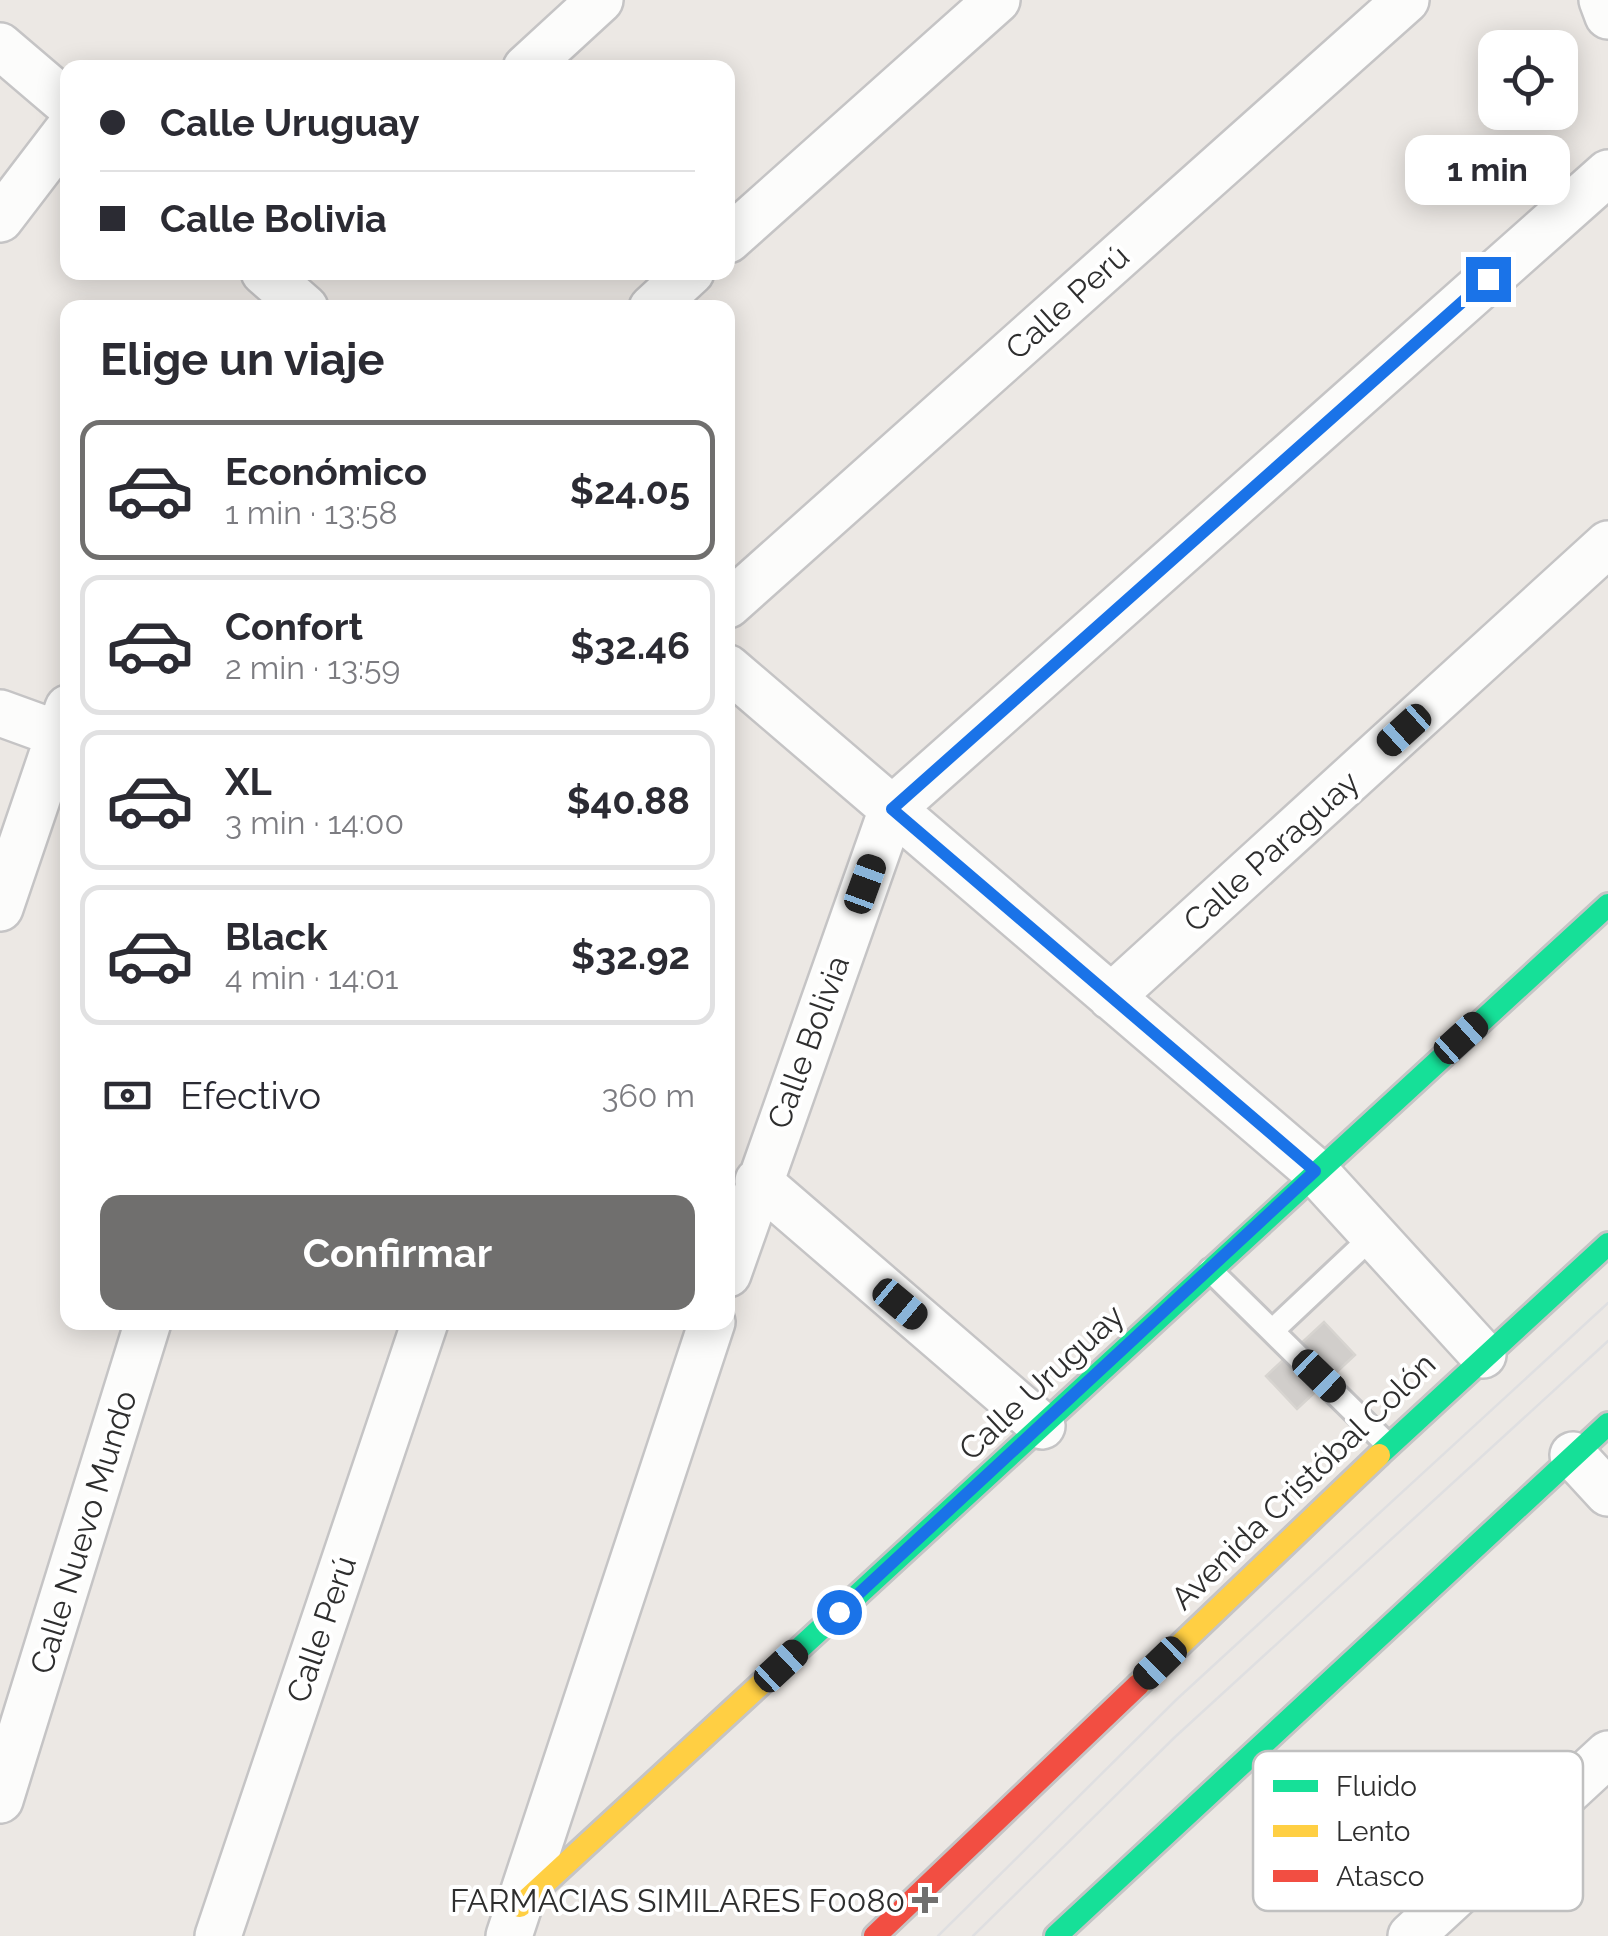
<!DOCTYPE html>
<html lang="es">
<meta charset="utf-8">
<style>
:root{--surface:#fff;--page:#f2f2f3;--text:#2b2b33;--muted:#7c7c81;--line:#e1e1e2;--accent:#706f6e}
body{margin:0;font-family:Raleway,sans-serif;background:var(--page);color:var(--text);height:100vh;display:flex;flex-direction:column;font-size:38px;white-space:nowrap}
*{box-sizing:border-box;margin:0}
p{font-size:32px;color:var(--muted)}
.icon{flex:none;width:55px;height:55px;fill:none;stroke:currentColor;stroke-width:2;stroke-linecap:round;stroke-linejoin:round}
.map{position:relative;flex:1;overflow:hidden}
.drawer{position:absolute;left:60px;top:300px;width:675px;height:1030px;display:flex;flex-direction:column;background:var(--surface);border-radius:20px;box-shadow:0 5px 25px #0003}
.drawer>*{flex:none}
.top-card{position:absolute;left:60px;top:60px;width:675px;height:220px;border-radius:20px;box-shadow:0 5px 25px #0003;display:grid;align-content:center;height:220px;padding:0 40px;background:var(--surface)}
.tools{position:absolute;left:1478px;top:30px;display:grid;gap:20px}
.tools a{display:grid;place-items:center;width:100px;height:100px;border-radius:20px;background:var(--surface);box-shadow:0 5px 25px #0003;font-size:50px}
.end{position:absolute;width:45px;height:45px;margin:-22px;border:12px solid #1a73e8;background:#fff;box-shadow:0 0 0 5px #fff}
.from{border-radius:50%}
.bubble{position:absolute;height:70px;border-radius:20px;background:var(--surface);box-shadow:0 5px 25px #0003;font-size:32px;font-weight:700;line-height:70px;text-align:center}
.car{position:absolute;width:30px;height:60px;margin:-30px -15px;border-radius:12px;box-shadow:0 0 8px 2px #0007;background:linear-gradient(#222 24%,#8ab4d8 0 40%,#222 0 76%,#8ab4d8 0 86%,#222 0)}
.top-card b{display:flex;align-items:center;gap:35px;height:95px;font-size:38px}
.top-card b+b{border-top:2px solid var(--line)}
.top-card i{width:25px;height:25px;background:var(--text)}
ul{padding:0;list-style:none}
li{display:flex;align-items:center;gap:30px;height:140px;margin:0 20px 15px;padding:0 20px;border:5px solid var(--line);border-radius:20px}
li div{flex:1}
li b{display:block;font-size:38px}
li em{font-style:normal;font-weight:700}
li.on{border-color:var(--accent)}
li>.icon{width:90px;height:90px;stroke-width:1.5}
h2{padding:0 40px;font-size:45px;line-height:120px}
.pay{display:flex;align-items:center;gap:25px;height:110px;padding:0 40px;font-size:38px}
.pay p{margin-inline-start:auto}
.primary-button{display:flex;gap:20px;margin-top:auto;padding:20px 40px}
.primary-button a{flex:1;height:115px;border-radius:20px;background:var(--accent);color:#fff;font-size:40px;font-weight:700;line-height:115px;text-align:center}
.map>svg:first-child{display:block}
.building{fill:#d1cecb;stroke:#d7d4d0;stroke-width:2.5}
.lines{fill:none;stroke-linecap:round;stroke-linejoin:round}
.lane-casing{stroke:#c5c4c5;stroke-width:28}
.street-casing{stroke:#c5c4c5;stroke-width:50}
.fast-casing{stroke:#c5c4c5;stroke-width:28}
.slow-casing{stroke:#c5c4c5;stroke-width:28}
.jam-casing{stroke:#c5c4c5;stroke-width:28}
.lane{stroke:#fcfcfb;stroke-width:22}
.street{stroke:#fcfcfb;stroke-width:45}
.fast{stroke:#16e098;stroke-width:22}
.slow{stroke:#ffcf43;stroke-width:22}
.jam{stroke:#f24e42;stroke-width:22}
.tram{stroke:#dfdfe1;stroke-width:2.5}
.route{stroke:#1a73e8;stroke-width:12}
.poi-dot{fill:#706f6e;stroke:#fff;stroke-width:4}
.labels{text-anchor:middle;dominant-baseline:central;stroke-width:8;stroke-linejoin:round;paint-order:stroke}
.street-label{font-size:32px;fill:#2e2e2e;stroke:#fff}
.poi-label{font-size:32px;fill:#2e2e2e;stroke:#fff;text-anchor:end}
.key{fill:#fff;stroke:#c0c0c0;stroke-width:2.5}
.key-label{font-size:28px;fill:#2e2e2e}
</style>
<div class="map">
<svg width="1608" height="1936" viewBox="0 0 1608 1936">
<rect width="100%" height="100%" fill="#ece8e4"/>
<!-- building -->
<path class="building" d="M1324 1322 1355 1355 1297 1409 1266 1376Z"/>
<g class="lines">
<defs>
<path id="lane" d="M1374 1235 1272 1331 1388 1445
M1210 1270 1272 1331"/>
<path id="street" d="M1602 0 1608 16
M0 46 68 104
M526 68 600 0
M0 219 68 130
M728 240 997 0
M264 272 305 308
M652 308 691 272
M728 605 1406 0
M728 668 1315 1171 1483 1355
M0 713 58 734
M0 908 68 708
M1111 997 1608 544
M758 1181 1042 1426
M728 1274 892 809 1608 173
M1573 1455 1608 1493
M0 1800 148 1322
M218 1936 425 1322
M509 1936 712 1322
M1411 1936 1608 1754"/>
<path id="fast" d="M1379 1455 1608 1244
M775 1671 1608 905
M1056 1936 1608 1424"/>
<path id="slow" d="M1138 1685 1379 1455
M520 1906 775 1671"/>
<path id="jam" d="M875 1936 1138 1685"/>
</defs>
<!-- lane casing -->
<use href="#lane" class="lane-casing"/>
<!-- street casing -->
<use href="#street" class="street-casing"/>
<!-- fast casing -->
<use href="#fast" class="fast-casing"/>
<!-- slow casing -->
<use href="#slow" class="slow-casing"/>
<!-- jam casing -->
<use href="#jam" class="jam-casing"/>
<!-- lane -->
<use href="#lane" class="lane"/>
<!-- street -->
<use href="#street" class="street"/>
<!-- fast -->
<use href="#fast" class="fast"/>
<!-- slow -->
<use href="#slow" class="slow"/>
<!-- jam -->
<use href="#jam" class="jam"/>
<!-- tram -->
<path class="tram" d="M938 1936 1177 1699 1608 1303
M973 1936 1175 1737 1608 1341"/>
</g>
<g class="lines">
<!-- route -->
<path class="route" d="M839 1612 1315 1171 892 809 1488 279"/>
</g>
<!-- markers -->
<path class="poi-dot" d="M920 1885h10v10h10v10h-10v10h-10v-10h-10v-10h10z"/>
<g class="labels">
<!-- street labels -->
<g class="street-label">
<text transform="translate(1067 302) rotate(-42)">Calle Perú</text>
<text transform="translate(1271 851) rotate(-42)">Calle Paraguay</text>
<text transform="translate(808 1042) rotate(-70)">Calle Bolivia</text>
<text transform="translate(1041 1382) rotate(-43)">Calle Uruguay</text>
<text transform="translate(1303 1481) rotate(-44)">Avenida Cristóbal Colón</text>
<text transform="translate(83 1532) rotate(-73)">Calle Nuevo Mundo</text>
<text transform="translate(321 1629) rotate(-71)">Calle Perú</text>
</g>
<!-- poi labels -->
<g class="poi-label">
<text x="905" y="1900">FARMACIAS SIMILARES F0080</text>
</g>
</g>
<!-- legend -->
<rect x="1253" y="1751" width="330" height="160" rx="15" class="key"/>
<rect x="1273" y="1780" width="45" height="12" fill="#16e098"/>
<rect x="1273" y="1825" width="45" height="12" fill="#ffcf43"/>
<rect x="1273" y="1870" width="45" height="12" fill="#f24e42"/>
<g class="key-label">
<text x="1336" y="1796">Fluido</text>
<text x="1336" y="1841">Lento</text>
<text x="1336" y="1886">Atasco</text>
</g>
</svg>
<div class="tools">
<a><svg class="icon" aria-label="locate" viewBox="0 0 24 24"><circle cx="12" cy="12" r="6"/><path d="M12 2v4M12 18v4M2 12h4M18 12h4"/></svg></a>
</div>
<i class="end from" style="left:839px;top:1612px"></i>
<i class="end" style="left:1488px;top:279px"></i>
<div class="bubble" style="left:1405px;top:135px;width:165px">1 min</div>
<i class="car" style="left:1404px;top:730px;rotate:228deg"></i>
<i class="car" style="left:865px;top:884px;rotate:20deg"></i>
<i class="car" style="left:1461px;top:1038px;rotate:48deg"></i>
<i class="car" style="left:900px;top:1304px;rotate:130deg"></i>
<i class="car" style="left:1319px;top:1376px;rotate:134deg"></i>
<i class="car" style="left:1160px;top:1663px;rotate:226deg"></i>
<i class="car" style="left:781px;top:1666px;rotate:47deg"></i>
<div class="top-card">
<b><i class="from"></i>Calle Uruguay</b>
<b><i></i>Calle Bolivia</b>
</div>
<section class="drawer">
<h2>Elige un viaje</h2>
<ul>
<li class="on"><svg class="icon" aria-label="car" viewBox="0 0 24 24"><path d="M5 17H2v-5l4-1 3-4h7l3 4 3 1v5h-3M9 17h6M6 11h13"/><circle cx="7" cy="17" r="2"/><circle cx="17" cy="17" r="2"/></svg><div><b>Económico</b><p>1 min · 13:58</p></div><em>$24.05</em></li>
<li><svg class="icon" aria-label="car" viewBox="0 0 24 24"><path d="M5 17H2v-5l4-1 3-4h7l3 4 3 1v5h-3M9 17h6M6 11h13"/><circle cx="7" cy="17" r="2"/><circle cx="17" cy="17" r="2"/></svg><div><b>Confort</b><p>2 min · 13:59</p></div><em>$32.46</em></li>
<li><svg class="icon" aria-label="car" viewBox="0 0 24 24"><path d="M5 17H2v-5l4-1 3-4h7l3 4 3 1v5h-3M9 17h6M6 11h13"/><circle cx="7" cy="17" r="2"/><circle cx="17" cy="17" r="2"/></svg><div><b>XL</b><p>3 min · 14:00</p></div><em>$40.88</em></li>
<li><svg class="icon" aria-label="car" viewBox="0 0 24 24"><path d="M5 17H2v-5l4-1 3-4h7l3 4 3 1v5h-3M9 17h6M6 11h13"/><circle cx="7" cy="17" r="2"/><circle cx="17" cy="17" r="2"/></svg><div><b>Black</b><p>4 min · 14:01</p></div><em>$32.92</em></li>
</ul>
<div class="pay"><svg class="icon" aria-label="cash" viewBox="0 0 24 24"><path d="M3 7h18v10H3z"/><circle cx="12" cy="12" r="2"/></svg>Efectivo<p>360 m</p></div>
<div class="primary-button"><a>Confirmar</a></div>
</section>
</div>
